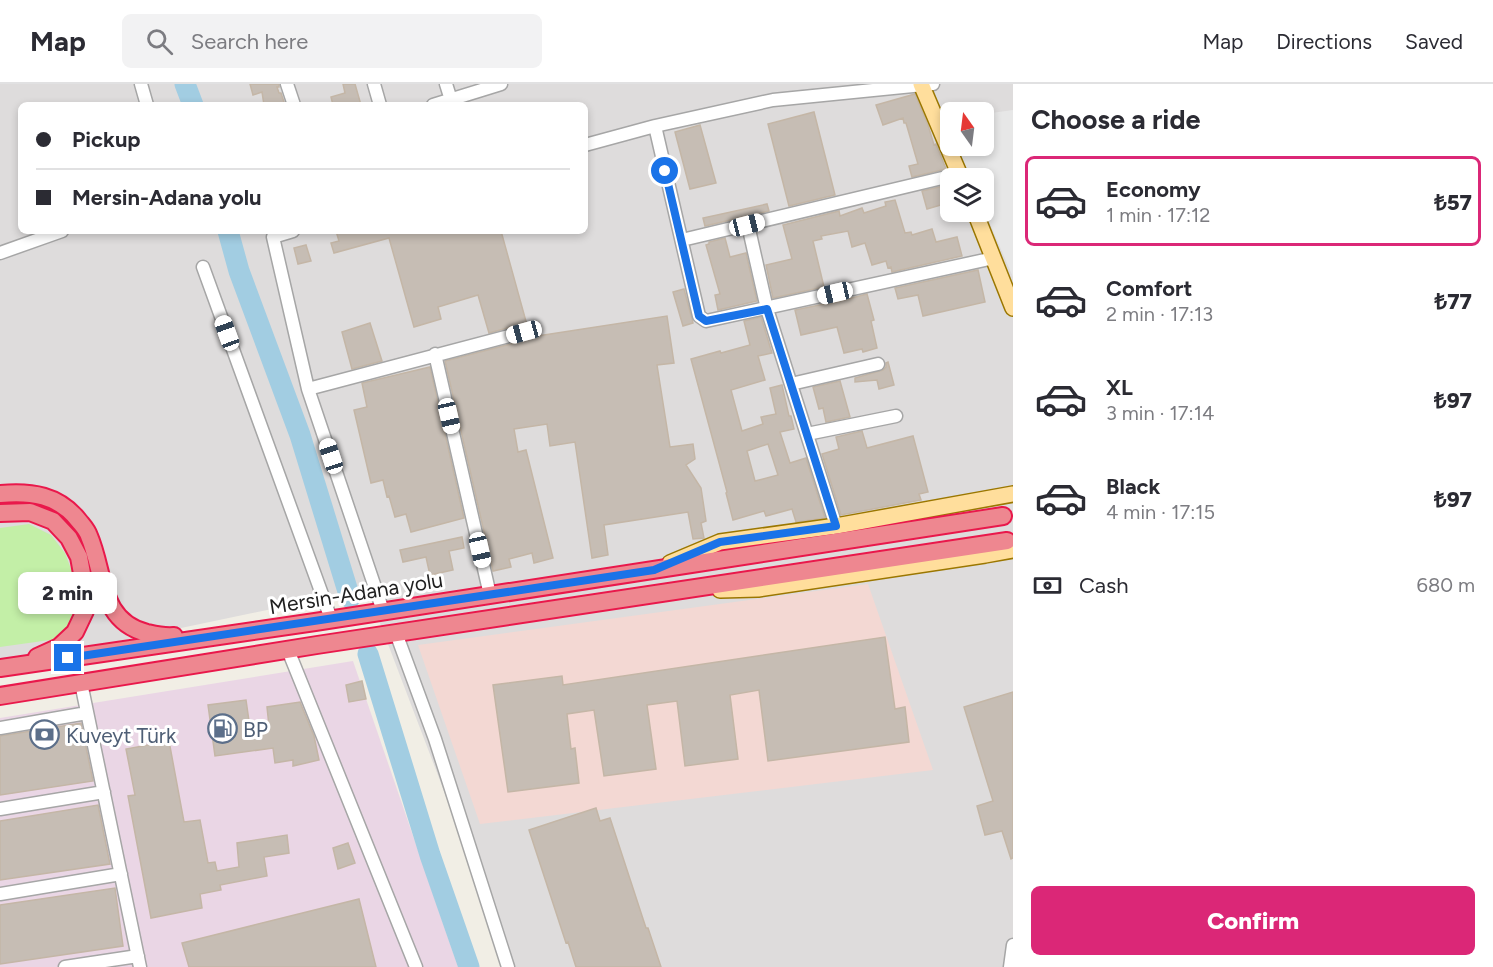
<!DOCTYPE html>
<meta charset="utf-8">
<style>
:root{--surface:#fff;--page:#f2f2f3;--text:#2b2b33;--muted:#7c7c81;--line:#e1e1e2;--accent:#db2777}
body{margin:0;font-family:Figtree,sans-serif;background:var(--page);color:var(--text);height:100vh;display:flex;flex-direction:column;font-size:22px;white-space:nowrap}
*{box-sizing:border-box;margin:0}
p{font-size:20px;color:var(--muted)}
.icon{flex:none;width:33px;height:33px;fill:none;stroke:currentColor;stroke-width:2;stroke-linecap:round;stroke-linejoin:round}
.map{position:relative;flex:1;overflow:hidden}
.sheet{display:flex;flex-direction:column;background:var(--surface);width:480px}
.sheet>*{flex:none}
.top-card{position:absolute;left:18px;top:18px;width:570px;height:132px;border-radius:9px;box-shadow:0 3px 9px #0003;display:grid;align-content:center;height:132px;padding:0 18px;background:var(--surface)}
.needle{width:39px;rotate:346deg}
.tools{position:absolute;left:940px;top:18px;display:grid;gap:12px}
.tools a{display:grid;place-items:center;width:54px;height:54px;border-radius:9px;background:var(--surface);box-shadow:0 3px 9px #0003;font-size:30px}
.end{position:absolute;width:27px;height:27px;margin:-14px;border:8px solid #1a73e8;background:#fff;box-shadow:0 0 0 3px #fff}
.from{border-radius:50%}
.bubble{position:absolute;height:42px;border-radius:9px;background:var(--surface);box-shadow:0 3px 9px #0003;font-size:20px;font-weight:800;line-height:42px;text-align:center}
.car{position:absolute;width:18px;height:36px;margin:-18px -9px;border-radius:8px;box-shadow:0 0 4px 2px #0007;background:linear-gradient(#fff 24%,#345 0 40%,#fff 0 76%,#345 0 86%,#fff 0)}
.top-card b{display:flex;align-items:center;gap:21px;height:57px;font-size:22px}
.top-card b+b{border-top:2px solid var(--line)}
.top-card i{width:15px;height:15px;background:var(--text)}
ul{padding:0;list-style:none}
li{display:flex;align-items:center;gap:18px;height:90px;margin:0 12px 9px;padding:0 6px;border:3px solid transparent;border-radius:9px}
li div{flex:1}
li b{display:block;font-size:22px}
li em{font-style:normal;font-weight:800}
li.active{border-color:var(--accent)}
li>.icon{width:54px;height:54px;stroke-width:1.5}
h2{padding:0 18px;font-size:27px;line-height:72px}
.pay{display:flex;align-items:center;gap:15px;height:66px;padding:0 18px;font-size:22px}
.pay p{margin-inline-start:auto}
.button{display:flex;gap:12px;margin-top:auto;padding:12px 18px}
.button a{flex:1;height:69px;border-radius:9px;background:var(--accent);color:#fff;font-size:24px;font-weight:800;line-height:69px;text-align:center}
header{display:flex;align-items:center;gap:36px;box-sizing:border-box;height:84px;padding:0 30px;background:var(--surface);border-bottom:2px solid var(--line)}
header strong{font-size:28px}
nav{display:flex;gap:33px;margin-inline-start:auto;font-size:21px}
.search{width:420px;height:54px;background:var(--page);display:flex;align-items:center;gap:15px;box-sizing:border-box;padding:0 21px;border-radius:9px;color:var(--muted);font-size:22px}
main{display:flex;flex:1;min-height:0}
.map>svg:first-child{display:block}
.residential{fill:#dedcdc;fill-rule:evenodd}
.commercial{fill:#f3d8d3}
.industrial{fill:#ead6e5}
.grass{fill:#c3efa7}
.parking{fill:#e7e7e7}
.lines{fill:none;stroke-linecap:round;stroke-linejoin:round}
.river{stroke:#a2cde2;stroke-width:21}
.building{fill:#c6bdb4;stroke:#c4b6a6;stroke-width:1.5;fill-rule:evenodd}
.minor-casing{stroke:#a6a6a6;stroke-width:15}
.major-casing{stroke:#9b7700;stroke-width:18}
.highway-casing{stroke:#e9184b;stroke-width:20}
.minor{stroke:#fff;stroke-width:12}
.major{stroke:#ffde9c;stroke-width:15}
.highway{stroke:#ee8790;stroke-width:16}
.route{stroke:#1a73e8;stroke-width:8}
.labels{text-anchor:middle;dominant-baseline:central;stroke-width:6;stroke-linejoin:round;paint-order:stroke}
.street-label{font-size:21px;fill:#1f1f1f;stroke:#fff}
.service-label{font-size:21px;fill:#4e5e75;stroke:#fff;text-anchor:start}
</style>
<header>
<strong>Map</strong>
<div class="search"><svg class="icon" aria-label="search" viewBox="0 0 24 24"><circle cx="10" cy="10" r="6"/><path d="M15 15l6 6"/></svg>Search here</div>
<nav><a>Map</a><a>Directions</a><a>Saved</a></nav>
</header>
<main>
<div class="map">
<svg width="1013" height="883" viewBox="0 0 1013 883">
<rect width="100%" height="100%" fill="#f1eee5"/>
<!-- residential -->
<path class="residential" d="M0 0H1013V883H511L367 505 0 582ZM21 21H585V147H21ZM951 28H984V62H951ZM951 94H984V128H951Z"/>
<!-- commercial -->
<path class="commercial" d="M868 500 933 686 480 740 418 561Z"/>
<!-- industrial -->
<path class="industrial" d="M353 577 458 883H0V634Z"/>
<!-- grass -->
<path class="grass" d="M29 440 51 451 65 469 77 501 76 534 57 555 0 563V444Z"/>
<!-- parking -->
<path class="parking" d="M1013 26V193L984 126V94H971L956 62H984V30Z"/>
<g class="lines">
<!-- river -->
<path class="river" d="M185 0 193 21
M228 147 239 187 300 351 350 514
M368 570 430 771 469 883"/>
</g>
<!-- building -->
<path class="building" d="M250 0H279V3H277L279 9H281L285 21H264L262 8 253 11Z
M343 0H355L361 21H333L331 13 345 9Z
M915 10 928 41 934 61 936 60 946 85 912 93 909 82 918 80 906 39H904L903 34 883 41 876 21Z
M814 28 835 111 789 122 768 40Z
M700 41 716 99 690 105 675 48Z
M948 101 951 112V118L927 125 922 107Z
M895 116 905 149 911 148 912 151 932 145 936 158 957 153 962 172 892 188 891 183 888 184 886 177 872 181 865 159 852 163 848 147 821 152 822 155 813 157 824 203 773 214 766 181 792 175 783 141 839 127 840 132 862 124 864 129 886 122 885 118Z
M767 120 769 127 705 142 703 134Z
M336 147H501L527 241 522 240 489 249 478 211 438 223 441 235 414 243 389 154 334 169 331 159 339 157Z
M725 154 730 173 746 169 757 217 718 226 715 211 720 210 706 161 709 160V158Z
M306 161 311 177 298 180 294 164Z
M978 186 985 218 923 232 918 211 898 215 895 204Z
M684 205 693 239 683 242 673 208Z
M867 210 874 236 871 237 877 264 863 268 862 265 844 269 837 243 801 251 795 226 829 219V220Z
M667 232 674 279 657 281 670 363 693 360 695 375 686 381 701 404 706 437 701 439 704 454 693 455 688 428 604 441 608 471 592 474 575 358 550 362 547 340 514 345 518 368 526 366 553 474 534 479 532 469 509 475 511 483 493 487 445 277 526 256 531 253Z
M761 233 772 269 758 272 765 296 731 306 742 347 763 340 761 333 776 330 770 304 782 301 789 332H791L794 345 780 348 790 379 806 374 825 434 796 438 792 425 766 432 764 427 733 436 726 409 727 408 691 275 720 267 721 269 750 261 744 237ZM768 360 778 391 755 397 747 367Z
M370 239 382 277 352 285 342 248Z
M888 278 894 301 879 305 877 296 855 298V294L883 286 886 283V279Z
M430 283 464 434 411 448 406 430 395 433 389 412 387 413 383 396 371 399 354 326 367 323 362 299Z
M840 297 850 333 826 338 823 324 819 325 813 303Z
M862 347 867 364 913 352 928 408 919 410 921 416 841 431 822 370 839 365 836 353Z
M462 453 464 464 449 467 453 486 430 491 426 473 403 478 400 466Z
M885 553 895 625 905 623 909 658 768 677 759 606 730 611 738 675 685 682 677 617 647 621 656 685 604 692 594 626 567 630 571 665 575 664 579 699 508 708 493 601 562 592 563 601Z
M362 597 366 615 349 618 346 601Z
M1013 608V774L1011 775 1002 747 985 751 977 722 993 717 964 623Z
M246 616 250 644 269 642 267 623 300 618 314 652 319 676 293 682V676L275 679 273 664 215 672 208 621Z
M81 639 93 697 0 711V652Z
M169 657 184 738 200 736 208 779 215 778 217 787 239 783 237 759 287 751 289 769 264 773 267 792 220 801 221 806 200 810 202 824 151 834 128 712 135 711 126 665Z
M98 721 110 780 0 796V737Z
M596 724 600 737 610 734 646 844H648L661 883H576L568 858 566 859 529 746Z
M348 759 355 779 338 785 333 764Z
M115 804 123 862 0 880V821Z
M359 815 376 883H189L182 859Z"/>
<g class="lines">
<defs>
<path id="minor" d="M141 0 147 21
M287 0 294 21
M374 0 380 21
M446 0 451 16
M433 21 501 0
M655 42 699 232 706 237 994 174
M585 61 655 42 773 16 933 0
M748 141 767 225 836 442
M293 147 273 153 308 305 383 527
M682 156 959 90
M0 169 62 147
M203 183 331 535
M435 270 490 511
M791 300 878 280
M308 305 524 248
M807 350 896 332
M396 549 435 655 508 883
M288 566 416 883
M81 599 140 883
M0 644 87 629
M0 725 104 708
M0 810 121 790
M65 883 138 872
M1010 883 1013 861"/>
<path id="major" d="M921 0 961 94
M975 128 1013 224
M670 479 720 458 836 442 1013 410
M720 506 758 505 985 471 1013 466"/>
<path id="highway" d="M0 410C31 407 59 411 79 437 83 442 87 446 89 452 105 489 99 537 147 549 156 551 164 553 174 552
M0 429 30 428 53 437 69 454 79 473 85 506V527L75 548 59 563 37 573
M0 584 315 538 1003 432
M0 612 317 561 1007 457"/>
</defs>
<!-- minor casing -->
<use href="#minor" class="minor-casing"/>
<!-- major casing -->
<use href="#major" class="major-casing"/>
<!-- highway casing -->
<use href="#highway" class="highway-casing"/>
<!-- minor -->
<use href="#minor" class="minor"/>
<!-- major -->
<use href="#major" class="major"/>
<!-- highway -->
<use href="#highway" class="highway"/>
</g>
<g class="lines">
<!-- route -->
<path class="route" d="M68 574 654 486 720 458 836 442 767 225 706 237 699 232 665 87"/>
</g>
<!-- icons -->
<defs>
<symbol id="fuel-ring" viewBox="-11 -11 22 22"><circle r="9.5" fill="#fff" stroke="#5c6f8a" stroke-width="1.5"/><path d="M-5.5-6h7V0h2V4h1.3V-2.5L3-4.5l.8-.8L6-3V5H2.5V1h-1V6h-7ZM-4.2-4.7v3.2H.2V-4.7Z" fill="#5c6f8a"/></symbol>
<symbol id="bank-ring" viewBox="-11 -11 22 22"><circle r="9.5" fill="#fff" stroke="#5c6f8a" stroke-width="1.5"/><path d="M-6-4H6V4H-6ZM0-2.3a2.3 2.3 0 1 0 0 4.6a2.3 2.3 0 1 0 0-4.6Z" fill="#5c6f8a"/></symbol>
</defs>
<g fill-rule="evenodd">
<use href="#fuel-ring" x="206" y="628" width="33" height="33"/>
<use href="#bank-ring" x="28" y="634" width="33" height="33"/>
</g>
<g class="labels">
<!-- street labels -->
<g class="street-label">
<text transform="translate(356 509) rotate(-9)">Mersin-Adana yolu</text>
</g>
<!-- service labels -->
<g class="service-label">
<text x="243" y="645">BP</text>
<text x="66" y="651">Kuveyt Türk</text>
</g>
</g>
</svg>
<div class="tools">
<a><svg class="needle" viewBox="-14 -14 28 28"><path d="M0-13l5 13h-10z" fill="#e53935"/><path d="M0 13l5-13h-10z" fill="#7c7c81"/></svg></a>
<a><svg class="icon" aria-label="layers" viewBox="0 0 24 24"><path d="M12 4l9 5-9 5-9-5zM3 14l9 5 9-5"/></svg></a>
</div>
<i class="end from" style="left:665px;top:87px"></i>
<i class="end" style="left:68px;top:574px"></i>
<div class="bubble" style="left:18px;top:488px;width:99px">2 min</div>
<i class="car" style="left:747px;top:141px;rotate:76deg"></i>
<i class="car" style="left:835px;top:209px;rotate:257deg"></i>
<i class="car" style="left:524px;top:248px;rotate:255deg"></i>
<i class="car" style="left:227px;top:249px;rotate:340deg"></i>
<i class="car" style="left:449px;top:332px;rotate:167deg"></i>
<i class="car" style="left:331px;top:372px;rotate:342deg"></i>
<i class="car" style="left:480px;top:466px;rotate:167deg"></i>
<div class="top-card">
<b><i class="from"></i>Pickup</b>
<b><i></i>Mersin-Adana yolu</b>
</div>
</div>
<section class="sheet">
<h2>Choose a ride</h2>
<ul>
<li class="active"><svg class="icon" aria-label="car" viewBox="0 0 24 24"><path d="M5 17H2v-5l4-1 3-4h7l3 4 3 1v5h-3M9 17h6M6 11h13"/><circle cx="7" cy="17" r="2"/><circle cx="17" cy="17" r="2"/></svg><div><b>Economy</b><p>1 min · 17:12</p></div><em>₺57</em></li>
<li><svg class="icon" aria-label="car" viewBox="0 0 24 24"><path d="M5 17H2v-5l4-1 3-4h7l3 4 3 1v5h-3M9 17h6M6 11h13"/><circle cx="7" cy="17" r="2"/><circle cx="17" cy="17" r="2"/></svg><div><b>Comfort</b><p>2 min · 17:13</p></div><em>₺77</em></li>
<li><svg class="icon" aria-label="car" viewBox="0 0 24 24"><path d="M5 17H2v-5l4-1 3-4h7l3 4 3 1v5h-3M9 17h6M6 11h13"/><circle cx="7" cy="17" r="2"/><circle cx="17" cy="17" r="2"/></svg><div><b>XL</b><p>3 min · 17:14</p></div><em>₺97</em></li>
<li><svg class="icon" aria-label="car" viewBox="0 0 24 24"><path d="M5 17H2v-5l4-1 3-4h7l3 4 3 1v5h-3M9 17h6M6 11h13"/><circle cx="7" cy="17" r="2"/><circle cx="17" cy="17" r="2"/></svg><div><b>Black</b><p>4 min · 17:15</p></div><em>₺97</em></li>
</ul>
<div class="pay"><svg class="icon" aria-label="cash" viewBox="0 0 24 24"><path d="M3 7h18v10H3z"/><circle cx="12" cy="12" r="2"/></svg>Cash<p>680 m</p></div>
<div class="button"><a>Confirm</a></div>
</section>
</main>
